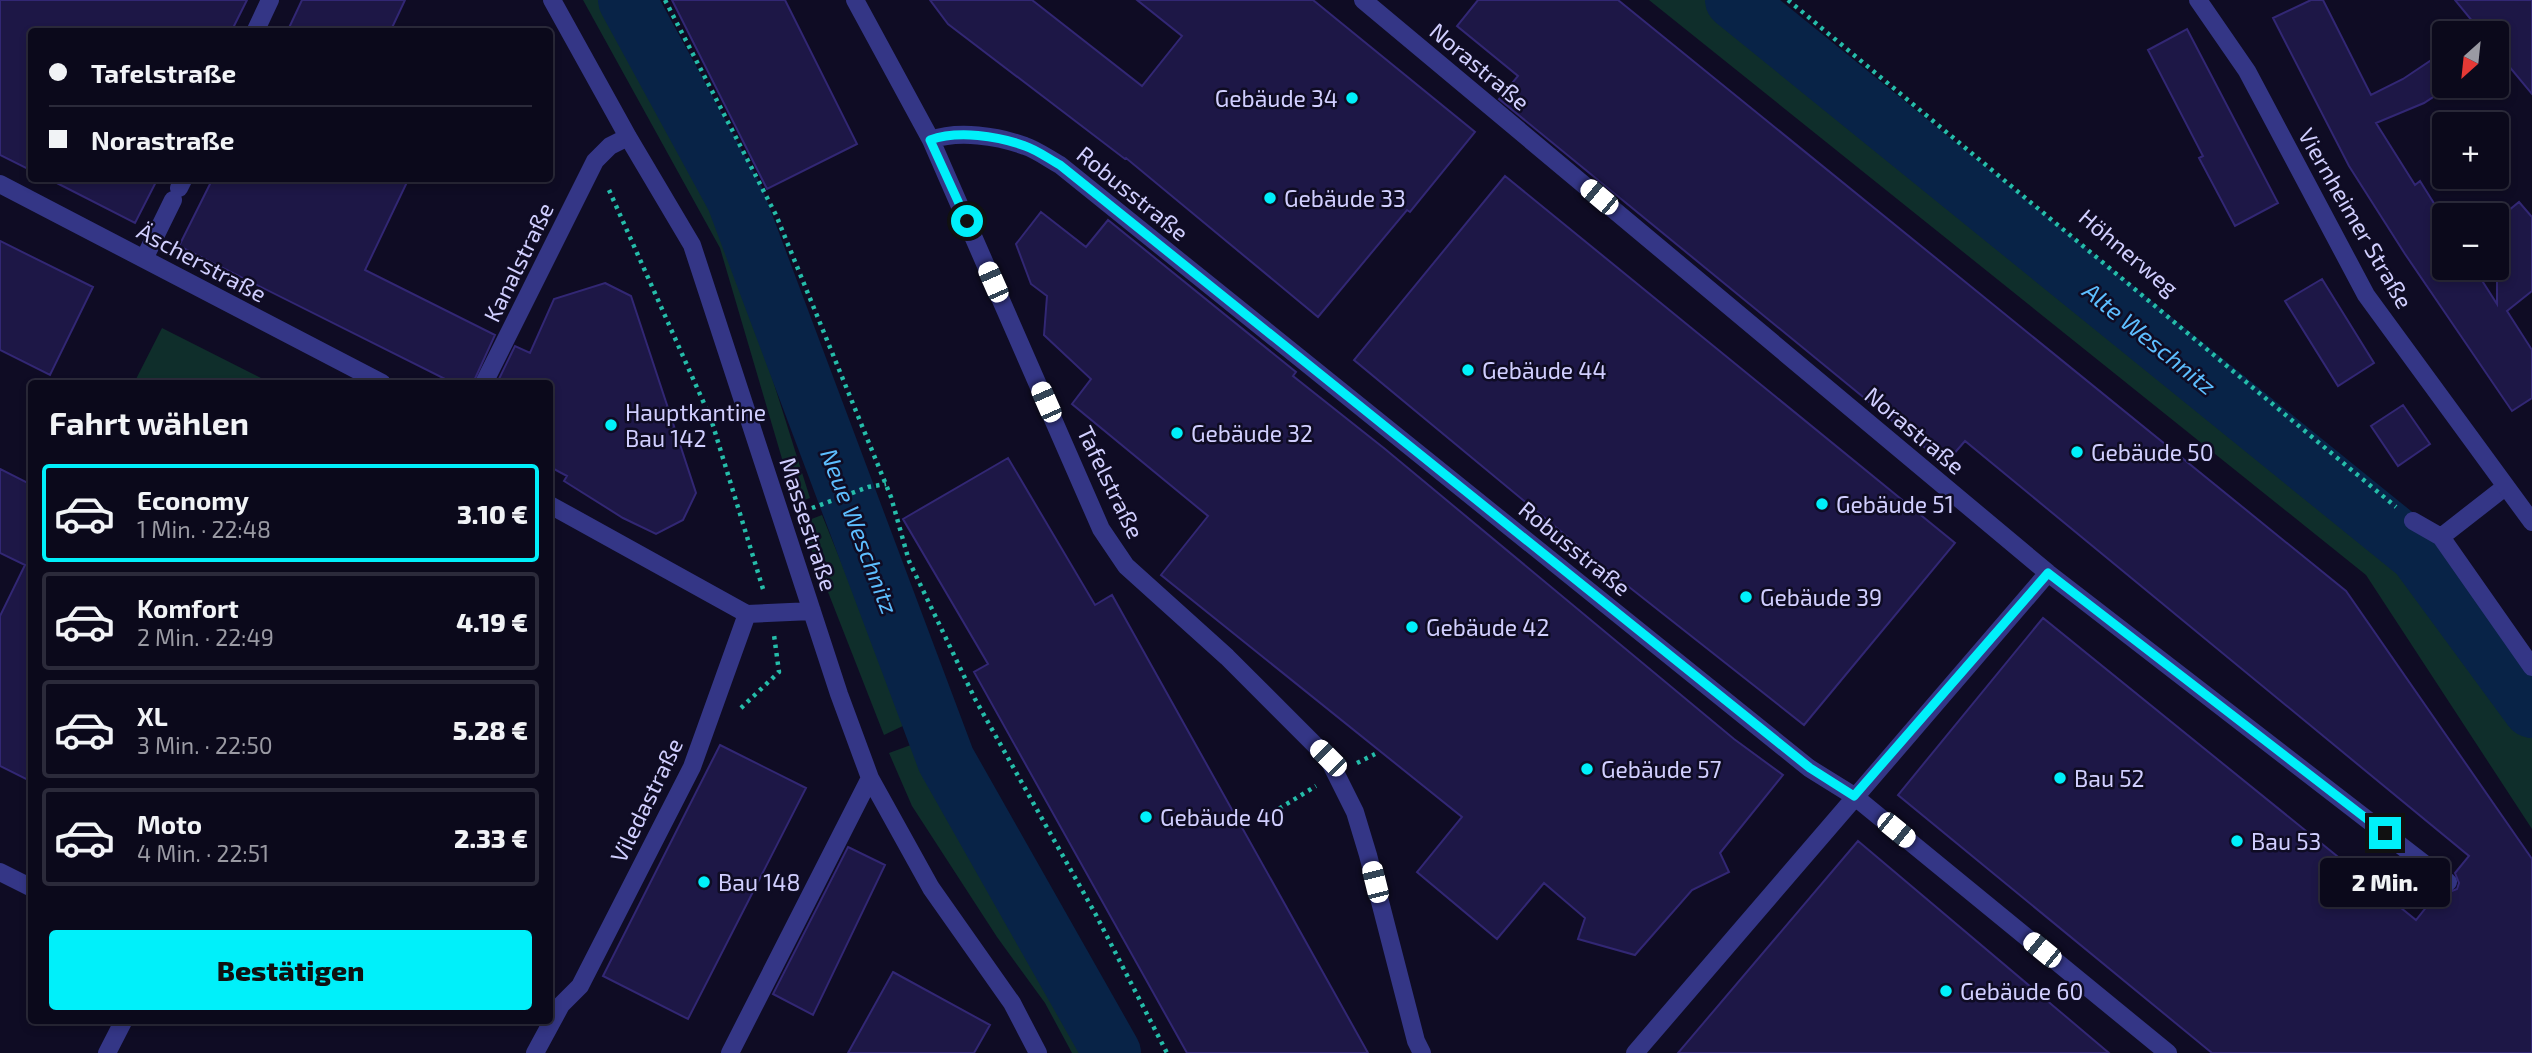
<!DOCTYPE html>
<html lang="de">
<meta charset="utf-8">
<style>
:root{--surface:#0b091b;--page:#191728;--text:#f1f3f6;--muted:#9a9aa3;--line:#2b2a3a;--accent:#00f0fa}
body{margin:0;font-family:"Exo 2",sans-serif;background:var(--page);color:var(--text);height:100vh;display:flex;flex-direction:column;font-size:26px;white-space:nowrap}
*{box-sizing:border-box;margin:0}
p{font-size:23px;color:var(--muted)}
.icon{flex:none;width:38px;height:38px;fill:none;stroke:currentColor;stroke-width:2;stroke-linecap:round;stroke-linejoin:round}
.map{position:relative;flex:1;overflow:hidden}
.details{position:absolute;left:28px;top:380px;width:525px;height:644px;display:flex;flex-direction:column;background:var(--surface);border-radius:7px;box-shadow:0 4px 10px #0003,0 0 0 2px var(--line)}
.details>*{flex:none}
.hud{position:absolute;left:28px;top:28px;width:525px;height:154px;border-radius:7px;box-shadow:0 4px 10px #0003,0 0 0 2px var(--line);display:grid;align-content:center;height:154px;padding:0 21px;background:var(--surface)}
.needle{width:46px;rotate:207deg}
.buttons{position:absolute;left:2432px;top:21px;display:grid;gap:14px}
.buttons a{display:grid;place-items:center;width:77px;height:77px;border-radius:7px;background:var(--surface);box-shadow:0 4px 10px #0003,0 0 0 2px var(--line);font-size:35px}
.end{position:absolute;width:32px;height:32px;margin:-16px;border:9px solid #00f0fa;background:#111;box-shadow:0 0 0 4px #111}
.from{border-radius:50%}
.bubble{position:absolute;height:49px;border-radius:7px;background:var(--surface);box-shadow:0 4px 10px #0003,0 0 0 2px var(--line);font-size:23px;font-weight:800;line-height:49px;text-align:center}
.car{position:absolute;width:21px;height:42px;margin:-21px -10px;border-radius:9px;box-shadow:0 0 5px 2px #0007;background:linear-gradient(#fff 24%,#345 0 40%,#fff 0 76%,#345 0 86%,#fff 0)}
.hud b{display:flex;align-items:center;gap:24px;height:66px;font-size:26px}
.hud b+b{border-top:2px solid var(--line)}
.hud i{width:18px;height:18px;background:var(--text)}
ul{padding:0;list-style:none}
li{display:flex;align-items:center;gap:21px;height:98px;margin:0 14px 10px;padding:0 7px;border:4px solid var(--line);border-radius:7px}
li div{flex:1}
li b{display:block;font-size:26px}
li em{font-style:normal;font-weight:800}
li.current{border-color:var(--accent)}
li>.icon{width:63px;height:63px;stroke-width:1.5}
h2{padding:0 21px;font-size:32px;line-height:84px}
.action{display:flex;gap:14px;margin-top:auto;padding:14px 21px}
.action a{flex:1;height:80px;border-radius:7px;background:var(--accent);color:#111;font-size:28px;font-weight:800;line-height:80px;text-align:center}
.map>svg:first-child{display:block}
.green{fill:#0f2e2b}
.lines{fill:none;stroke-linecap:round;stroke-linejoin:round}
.river{stroke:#082347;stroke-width:58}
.building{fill:#1d1746;stroke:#322774;stroke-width:2}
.path{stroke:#25bdaa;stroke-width:4.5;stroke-dasharray:3.5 5;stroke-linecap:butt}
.lane{stroke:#343686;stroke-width:18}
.street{stroke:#343686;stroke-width:18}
.route{stroke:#00f0fa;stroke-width:9}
.poi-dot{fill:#00f0fa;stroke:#0f0c24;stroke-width:2.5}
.labels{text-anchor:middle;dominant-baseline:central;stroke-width:5;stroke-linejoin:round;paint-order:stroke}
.street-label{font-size:23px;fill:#d1cfff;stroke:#0f0c24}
.poi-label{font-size:23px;fill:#d1cfff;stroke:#0f0c24;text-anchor:start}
.water-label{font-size:24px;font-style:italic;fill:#5dbeff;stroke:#0f0c24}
</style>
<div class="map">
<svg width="2532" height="1053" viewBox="0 0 2532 1053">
<rect width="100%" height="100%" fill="#0f0c24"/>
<!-- green -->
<path class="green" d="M583 0H605L729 241 810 498 795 503 720 248Z
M1649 0H1770L2416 537 2532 704V829L2366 575Z
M162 328 271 383H134Z
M822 515 907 724 884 735 801 523Z
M919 742 965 837 1016 910 1099 1053H1072L1045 1003 997 937 912 806 889 753Z"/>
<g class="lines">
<!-- river -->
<path class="river" d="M627 0 735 198 946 760 1112 1053
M1734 0 2418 554 2532 709"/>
</g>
<!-- building -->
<path class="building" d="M0 0H247L231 32H32V171L0 155Z
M302 0H405L390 32H287Z
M672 0H785L857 144 767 189Z
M930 0H1032L1142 86 1182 36 1137 0H1313L1475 132 1410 212 1407 210 1318 317 1126 158 1125 159 948 24Z
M1478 0H1618L2346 591 2532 859V1053H2212L1898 795 2043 618 2416 920 2440 890 2447 893 2457 889 2459 883 2455 873 2469 856 1965 441 1945 464 1499 99 1518 76 1457 26Z
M2311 0H2323L2371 95 2403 79 2436 57 2445 71V86H2450L2424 103 2376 123 2415 185 2420 181 2445 221V268H2474L2497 304V220L2519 202 2532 217V291L2507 311 2532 350V398L2512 411 2405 254 2349 166 2273 18Z
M2455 0H2532V94L2498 53 2497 33H2482Z
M2187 29 2278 203 2235 226 2199 158 2203 156 2148 50Z
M1505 176 1955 543 1804 725 1605 568 1354 360Z
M47 178H158L135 223Z
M213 178H409L365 270 495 335 473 383H453L179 246Z
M1041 212 1086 247 1108 220 1296 372 1293 376 1385 449 1734 739 1783 775 1720 853 1729 872 1692 890 1635 955 1578 939 1585 918 1544 883 1497 939 1417 872 1462 817 1161 575 1208 516 1072 404 1091 379 1044 335 1047 296 1031 284 1016 244Z
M0 241 93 287 50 375 0 350Z
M2322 279 2374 363 2338 386 2285 301Z
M605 283 631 296 696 493 683 520 656 534 623 518 564 481 567 476 550 467V383H497L515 346 530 353 554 299Z
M2403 405 2430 444 2398 466 2371 426Z
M1008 458 1095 605 1112 595 1368 1053H1187L974 672 988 664 903 519Z
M0 469 32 485V782L0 766V616L25 565 0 553Z
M720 745 806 788 688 1019 603 976Z
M1858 841 2109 1053H1678Z
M848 847 885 865 813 1015 773 994Z
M893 972 990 1025 974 1053H848Z"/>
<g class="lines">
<!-- path -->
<path class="path" d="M665 0 776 215 891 497 909 561 975 699 1096 915 1167 1053
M1788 0 2396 507
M609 190 711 419 763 589
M804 511 868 487 886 484
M741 708 779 672 774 635
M1357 763 1375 754
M1272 813 1316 786"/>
<!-- lane -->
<path class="lane" d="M552 0 628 137 692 245 839 694 870 778 931 888 1012 1003 1038 1053
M855 0 931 140 1101 529 1126 566 1227 657 1328 758 1355 812 1368 855 1416 1041 1422 1053
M1363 0 2048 573 2448 882
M255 32 270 0
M931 140C958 130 998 136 1025 146 1037 150 1049 159 1060 165L1809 768 1854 796 2168 1053
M0 184 382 383
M179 188 184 178
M144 259 173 200
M484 383 595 161 610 146 628 137
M550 505 747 614 812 611
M2413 521 2441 537 2532 667
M2441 537 2505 487
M0 872 32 888
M107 1053 124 1020
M535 1053 561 1005 580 986 692 767 747 614
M730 1053 870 778
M1635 1053 2048 573"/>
<!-- street -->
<path class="street" d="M2198 0 2247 71 2366 295 2532 522"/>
</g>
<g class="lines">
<!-- route -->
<path class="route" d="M967 221 930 140C958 130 998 136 1025 146 1037 150 1049 159 1060 165L1810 768 1854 796 2048 573 2385 833"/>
</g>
<!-- markers -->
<g class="poi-dot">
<circle cx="1352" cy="98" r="7"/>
<circle cx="1270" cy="198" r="7"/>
<circle cx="1468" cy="370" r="7"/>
<circle cx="611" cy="425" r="7"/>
<circle cx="1177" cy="433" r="7"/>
<circle cx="2077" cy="452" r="7"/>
<circle cx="1822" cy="504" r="7"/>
<circle cx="1746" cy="597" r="7"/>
<circle cx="1412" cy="627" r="7"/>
<circle cx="1587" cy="769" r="7"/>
<circle cx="2060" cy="778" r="7"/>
<circle cx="1146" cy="817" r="7"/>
<circle cx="2237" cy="841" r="7"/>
<circle cx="704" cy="882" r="7"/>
<circle cx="1946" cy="991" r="7"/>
</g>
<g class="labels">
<!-- street labels -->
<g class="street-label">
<text transform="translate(1480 66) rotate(40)">Norastraße</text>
<text transform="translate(1133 193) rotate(39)">Robusstraße</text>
<text transform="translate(2356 218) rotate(60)">Viernheimer Straße</text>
<text transform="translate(2129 252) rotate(40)">Höhnerweg</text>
<text transform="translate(202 262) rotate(28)">Äscherstraße</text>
<text transform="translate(518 262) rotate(-64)">Kanalstraße</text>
<text transform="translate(1915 430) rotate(40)">Norastraße</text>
<text transform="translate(1111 482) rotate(64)">Tafelstraße</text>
<text transform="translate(809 524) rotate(72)">Massestraße</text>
<text transform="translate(1575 548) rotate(39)">Robusstraße</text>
<text transform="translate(646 800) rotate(-64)">Viledastraße</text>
</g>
<!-- poi labels -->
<g class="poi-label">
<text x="1338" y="98" text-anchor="end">Gebäude 34</text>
<text x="1284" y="198">Gebäude 33</text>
<text x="1482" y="370">Gebäude 44</text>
<text x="625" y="412">Hauptkantine<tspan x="625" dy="26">Bau 142</tspan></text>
<text x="1191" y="433">Gebäude 32</text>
<text x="2091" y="452">Gebäude 50</text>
<text x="1836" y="504">Gebäude 51</text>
<text x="1760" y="597">Gebäude 39</text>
<text x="1426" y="627">Gebäude 42</text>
<text x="1601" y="769">Gebäude 57</text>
<text x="2074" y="778">Bau 52</text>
<text x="1160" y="817">Gebäude 40</text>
<text x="2251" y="841">Bau 53</text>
<text x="718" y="882">Bau 148</text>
<text x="1960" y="991">Gebäude 60</text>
</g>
<!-- water labels -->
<g class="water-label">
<text transform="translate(2150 338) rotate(39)">Alte Weschnitz</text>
<text transform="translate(860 531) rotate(69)">Neue Weschnitz</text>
</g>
</g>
</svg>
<div class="buttons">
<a><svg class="needle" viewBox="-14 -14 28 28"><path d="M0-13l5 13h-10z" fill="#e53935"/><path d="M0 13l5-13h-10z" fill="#9a9aa3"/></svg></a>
<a>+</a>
<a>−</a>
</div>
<i class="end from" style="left:967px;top:221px"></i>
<i class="end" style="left:2385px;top:833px"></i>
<div class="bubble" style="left:2320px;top:858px;width:130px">2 Min.</div>
<i class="car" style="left:1599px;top:197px;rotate:310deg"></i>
<i class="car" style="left:993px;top:282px;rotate:336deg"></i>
<i class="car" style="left:1046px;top:402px;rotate:336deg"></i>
<i class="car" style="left:1328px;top:758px;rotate:315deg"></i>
<i class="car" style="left:1896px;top:830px;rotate:129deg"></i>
<i class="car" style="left:1375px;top:882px;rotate:346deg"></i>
<i class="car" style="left:2042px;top:950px;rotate:309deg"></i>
<div class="hud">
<b><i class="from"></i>Tafelstraße</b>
<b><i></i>Norastraße</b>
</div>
<section class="details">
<h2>Fahrt wählen</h2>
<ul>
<li class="current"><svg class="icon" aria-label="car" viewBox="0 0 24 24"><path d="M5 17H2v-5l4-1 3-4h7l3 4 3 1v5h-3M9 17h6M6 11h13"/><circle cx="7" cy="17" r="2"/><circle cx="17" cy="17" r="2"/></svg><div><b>Economy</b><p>1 Min. · 22:48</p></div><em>3.10 €</em></li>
<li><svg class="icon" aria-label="car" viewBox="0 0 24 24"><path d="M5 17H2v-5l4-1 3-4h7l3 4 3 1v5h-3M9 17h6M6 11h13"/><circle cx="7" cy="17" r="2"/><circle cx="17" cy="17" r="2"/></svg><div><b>Komfort</b><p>2 Min. · 22:49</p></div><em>4.19 €</em></li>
<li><svg class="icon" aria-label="car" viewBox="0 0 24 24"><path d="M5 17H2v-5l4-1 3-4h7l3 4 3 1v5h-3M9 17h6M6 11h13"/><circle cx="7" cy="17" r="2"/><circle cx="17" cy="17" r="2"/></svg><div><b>XL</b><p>3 Min. · 22:50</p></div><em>5.28 €</em></li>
<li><svg class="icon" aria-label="car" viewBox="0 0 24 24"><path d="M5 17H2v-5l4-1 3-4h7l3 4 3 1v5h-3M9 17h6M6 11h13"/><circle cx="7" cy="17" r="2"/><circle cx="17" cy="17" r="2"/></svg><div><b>Moto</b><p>4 Min. · 22:51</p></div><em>2.33 €</em></li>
</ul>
<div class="action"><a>Bestätigen</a></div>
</section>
</div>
